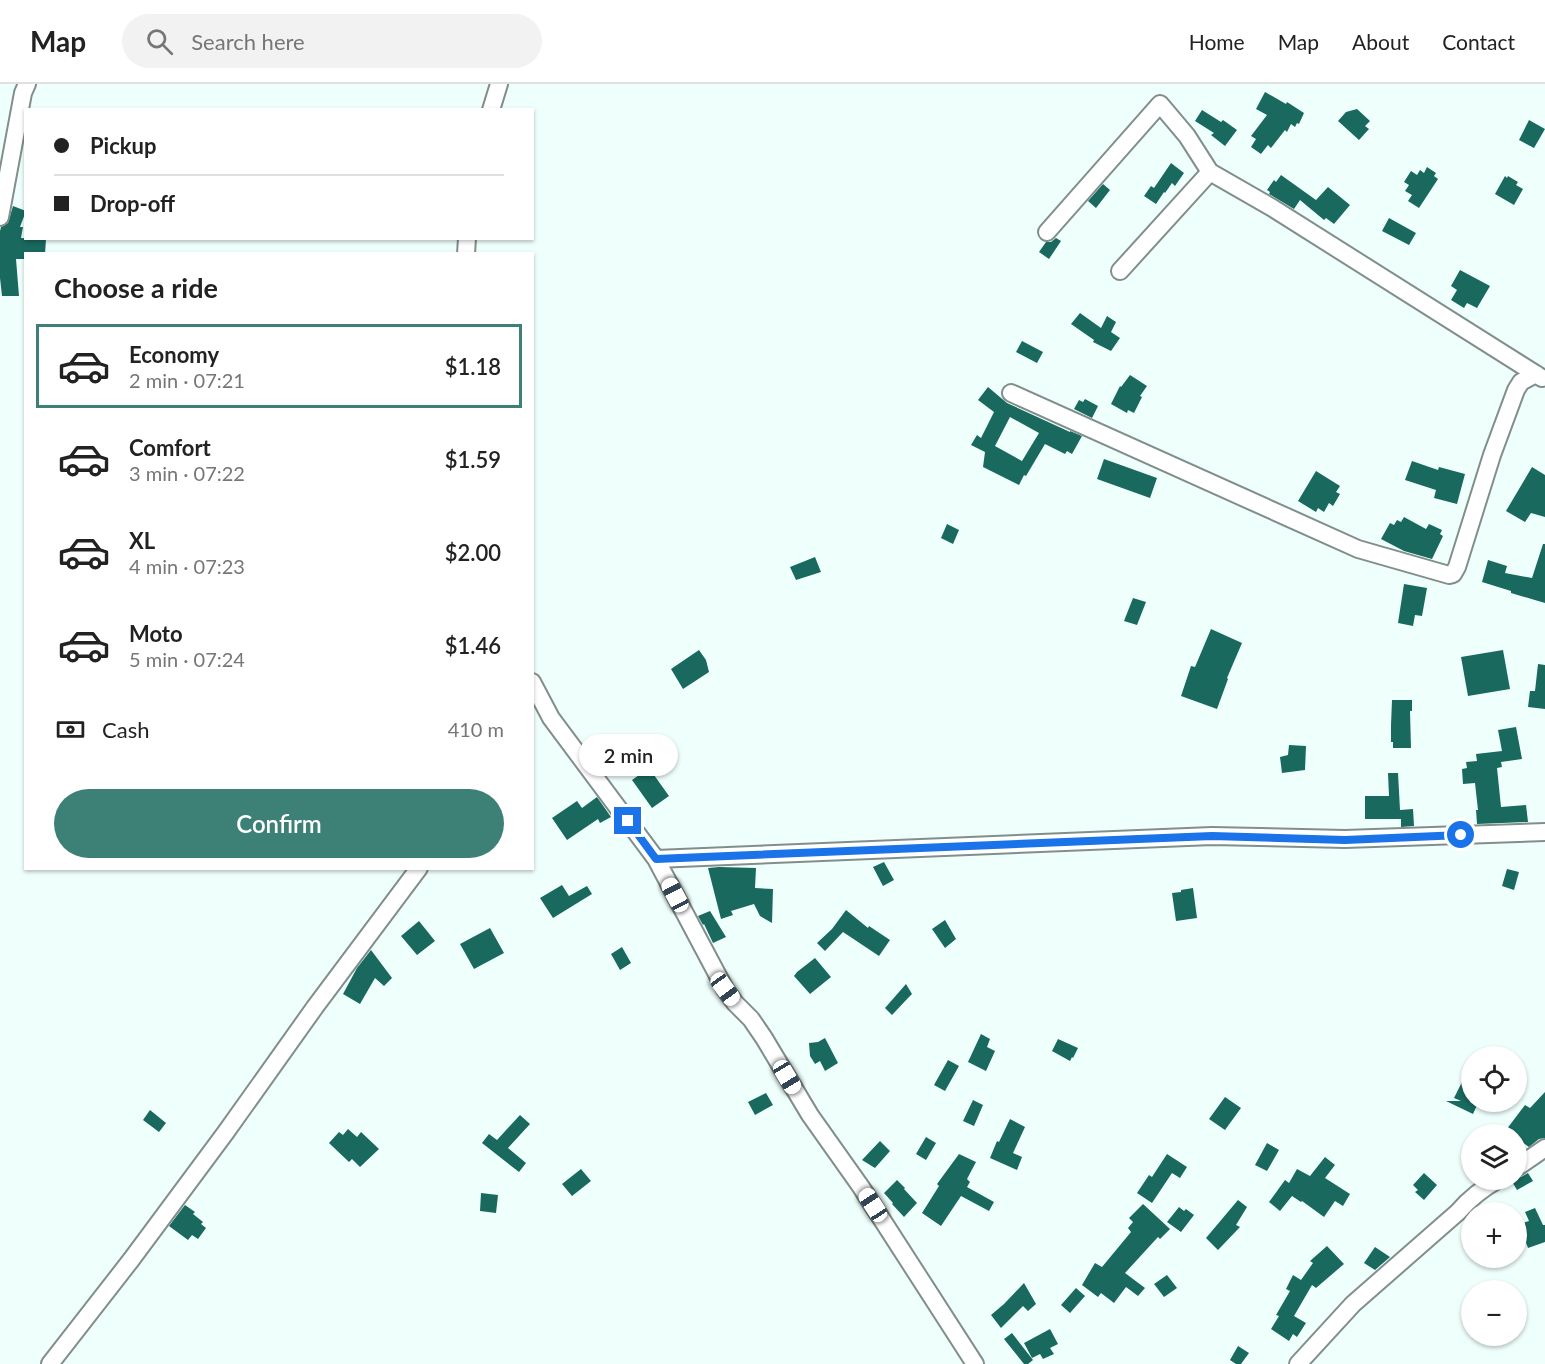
<!DOCTYPE html>
<meta charset="utf-8">
<style>
:root{--surface:#fff;--page:#f2f2f2;--text:#222;--muted:#767676;--line:#e0e0e0;--accent:#3d8176}
body{margin:0;font-family:Lato,sans-serif;background:var(--page);color:var(--text);height:100vh;display:flex;flex-direction:column;font-size:22px;white-space:nowrap}
*{box-sizing:border-box;margin:0}
p{font-size:20px;color:var(--muted)}
.icon{flex:none;width:33px;height:33px;fill:none;stroke:currentColor;stroke-width:2;stroke-linecap:round;stroke-linejoin:round}
.map{position:relative;flex:1;overflow:hidden}
.side{position:absolute;left:24px;top:168px;width:510px;height:618px;display:flex;flex-direction:column;background:var(--surface);border-radius:0px;box-shadow:0 2px 4px #0004}
.side>*{flex:none}
.top-card{position:absolute;left:24px;top:24px;width:510px;height:132px;border-radius:0px;box-shadow:0 2px 4px #0004;display:grid;align-content:center;height:132px;padding:0 30px;background:var(--surface)}
.buttons{position:absolute;left:1461px;top:962px;display:grid;gap:12px}
.buttons a{display:grid;place-items:center;width:66px;height:66px;border-radius:50%;background:var(--surface);box-shadow:0 2px 4px #0004;font-size:30px}
.end{position:absolute;width:27px;height:27px;margin:-14px;border:8px solid #1a73e8;background:#fff;box-shadow:0 0 0 3px #fff}
.from{border-radius:50%}
.bubble{position:absolute;height:42px;border-radius:21px;background:var(--surface);box-shadow:0 2px 4px #0004;font-size:20px;font-weight:600;line-height:42px;text-align:center}
.car{position:absolute;width:18px;height:36px;margin:-18px -9px;border-radius:8px;box-shadow:0 0 4px 2px #0007;background:linear-gradient(#fff 24%,#345 0 40%,#fff 0 76%,#345 0 86%,#fff 0)}
.top-card b{display:flex;align-items:center;gap:21px;height:57px;font-size:22px}
.top-card b+b{border-top:2px solid var(--line)}
.top-card i{width:15px;height:15px;background:var(--text)}
ul{padding:0;list-style:none}
li{display:flex;align-items:center;gap:18px;height:84px;margin:0 12px 9px;padding:0 18px;border:3px solid transparent;border-radius:0px}
li div{flex:1}
li b{display:block;font-size:22px}
li em{font-style:normal;font-weight:600}
li.selected{border-color:var(--accent)}
li>.icon{width:54px;height:54px;stroke-width:1.5}
h2{padding:0 30px;font-size:27px;line-height:72px}
.pay{display:flex;align-items:center;gap:15px;height:66px;padding:0 30px;font-size:22px}
.pay p{margin-inline-start:auto}
.button{display:flex;gap:12px;margin-top:auto;padding:12px 30px}
.button a{flex:1;height:69px;border-radius:36px;background:var(--accent);color:#fff;font-size:24px;font-weight:600;line-height:69px;text-align:center}
header{display:flex;align-items:center;gap:36px;box-sizing:border-box;height:84px;padding:0 30px;background:var(--surface);border-bottom:2px solid var(--line)}
header strong{font-size:28px}
nav{display:flex;gap:33px;margin-inline-start:auto;font-size:21px}
.search{width:420px;height:54px;background:var(--page);display:flex;align-items:center;gap:15px;box-sizing:border-box;padding:0 21px;border-radius:33px;color:var(--muted);font-size:22px}
.map>svg:first-child{display:block}
.building{fill:#19695e;fill-rule:evenodd}
.lines{fill:none;stroke-linecap:round;stroke-linejoin:round}
.minor-casing{stroke:#818f8c;stroke-width:20}
.minor{stroke:#fff;stroke-width:16}
.route{stroke:#1a73e8;stroke-width:8}
</style>
<header>
<strong>Map</strong>
<div class="search"><svg class="icon" aria-label="search" viewBox="0 0 24 24"><circle cx="10" cy="10" r="6"/><path d="M15 15l6 6"/></svg>Search here</div>
<nav><a>Home</a><a>Map</a><a>About</a><a>Contact</a></nav>
</header>
<div class="map">
<svg width="1545" height="1280" viewBox="0 0 1545 1280">
<rect width="100%" height="100%" fill="#effffc"/>
<!-- building -->
<path class="building" d="M1265 8 1286 20 1287 18 1304 29 1299 40 1297 39 1295 43 1291 40 1287 48 1285 46 1271 64 1268 61 1261 70 1251 63 1256 55 1251 52 1267 31 1256 25Z
M1357 25 1370 37 1365 42 1369 45 1359 56 1338 37 1346 28Z
M1202 26 1221 38 1223 36 1237 46 1225 62 1211 51 1214 49 1195 37Z
M1529 36 1545 45 1534 64 1519 56Z
M1171 79 1184 89 1175 102 1172 99 1165 109 1164 108 1156 120 1144 112 1151 102 1154 104Z
M1427 83 1436 89 1434 92 1438 95 1419 124 1408 117 1412 111 1405 107 1409 101 1404 98 1411 87 1417 91 1420 86 1424 89Z
M1281 91 1316 116 1328 103 1350 121 1334 140 1326 134 1324 136 1300 116 1294 125 1269 110 1270 108 1267 106 1274 96 1276 98Z
M1505 92 1507 94 1508 92 1518 98 1516 101 1523 105 1514 121 1495 110Z
M1103 100 1110 106 1096 124 1088 117Z
M13 122 26 127 20 143H23L21 154 46 155 45 170H26V175H16L19 212H2L0 194V147L1 143 8 139Z
M1389 134 1416 149 1409 161 1382 147Z
M1056 154 1061 157 1049 175 1039 168 1046 158H1051Z
M1460 186 1490 202 1477 224 1467 219 1464 224 1451 216 1457 206 1451 202Z
M1080 229 1101 244 1107 232 1116 238 1111 248 1120 254 1111 267 1093 258 1094 256 1071 240Z
M1022 257 1043 268 1037 279 1016 268Z
M1130 291 1147 302 1140 312 1142 313 1134 329 1128 326 1127 329 1111 320 1120 302 1121 303Z
M988 303 1007 319 1070 348V347L1082 352 1072 370 1067 367 1065 370 1045 360 1026 392 1024 391 1019 401 983 383 985 368 971 361 977 351 981 354 994 328 978 316ZM1010 333 1039 349 1022 377 995 362Z
M1085 315 1098 322 1092 334 1074 325 1079 316 1083 318Z
M1104 375 1157 394 1150 414 1097 395Z
M1412 377 1438 386 1439 383 1465 390 1457 420 1434 414 1436 406 1405 396Z
M1532 383 1545 391V433L1531 429 1525 438 1506 427Z
M1316 387 1340 402 1336 408 1340 410 1333 422 1329 419 1324 428 1318 424 1316 428 1298 417Z
M1404 433 1426 445 1429 440 1442 446 1440 450 1443 452 1432 475 1404 467 1381 455 1390 439 1394 441 1397 436 1401 438Z
M947 440 959 446 953 460 941 454Z
M1543 460H1545V519L1511 509V507L1482 498 1488 476 1507 482 1505 489 1532 494Z
M815 473 821 488 796 496 790 483Z
M1404 500 1427 504 1422 532 1415 531 1413 542 1398 539Z
M1133 514 1146 518 1137 541 1124 537Z
M1211 545 1242 559 1227 594 1228 595 1217 625 1181 612 1191 582 1195 583Z
M699 566 706 576 709 588 683 605 671 585Z
M1503 566 1510 605 1468 612 1461 573Z
M1538 580 1545 581V625L1528 623 1530 607H1535Z
M1392 616H1412V627H1410L1411 664H1393V658H1391V641Z
M1516 643 1522 675 1501 678 1502 683 1497 684 1501 723 1526 721 1528 738 1477 740 1476 726H1478L1475 699 1463 700 1462 685 1467 684 1466 678 1477 677 1476 670 1502 667 1498 646Z
M1289 661 1306 662 1305 686 1282 689 1280 673 1288 671Z
M649 684 669 712 652 724 632 696Z
M1388 689H1398L1400 726 1413 725 1414 742 1401 743V735H1365V712H1389Z
M597 713 611 733 600 739 598 735 567 756 552 734 577 717 582 724Z
M884 778 894 796 883 802 873 783Z
M719 783 756 784 755 804 773 805 772 839 760 832 754 820 731 827 733 831 721 835 708 784Z
M1507 785 1519 788 1514 806 1502 802Z
M562 801 569 812 587 802 592 810 553 834 540 814Z
M1193 804 1197 834 1176 837 1172 809 1181 808V806Z
M846 826 868 844 869 842 890 856 879 872 843 848 825 867 817 859 832 845Z
M710 827 726 853 713 859 704 840 703 841 698 832Z
M945 836 956 855 945 864 932 845Z
M419 837 435 857 417 871 401 852Z
M490 844 504 869 474 885 460 860Z
M622 863 631 879 620 886 611 870Z
M371 866 392 894 384 902 375 894 360 920 343 910 357 884Z
M815 874 831 893 810 910 794 892 797 888Z
M906 900 912 910 908 914 892 931 885 924Z
M981 950 990 955 987 963 995 967 986 987 968 978Z
M825 954 838 979 825 987 820 977 815 980 810 972 809 959 818 958Z
M1058 955 1078 964 1073 974 1072 973 1070 977 1052 967Z
M948 976 959 982 945 1007 934 1001Z
M1463 996 1472 1000V1017H1479L1473 1030 1446 1017H1461L1454 1014Z
M1545 1008V1054L1539 1055 1529 1063 1516 1054V1050H1512L1506 1046 1525 1021 1530 1024Z
M766 1009 773 1021 755 1031 748 1018Z
M1225 1013 1241 1024 1225 1046 1209 1035Z
M973 1016 983 1021 974 1042 963 1037Z
M150 1026 166 1039 159 1048 143 1036Z
M520 1031 530 1040 508 1064 526 1079 519 1088 482 1059 489 1050 497 1056Z
M1010 1035 1025 1043 1013 1069 1022 1073 1017 1086 990 1074 997 1057 999 1058Z
M348 1045 357 1053 361 1048 379 1065 360 1083 352 1075 349 1078 329 1059 339 1048 343 1051Z
M926 1053 936 1059 926 1076 916 1070Z
M880 1057 890 1067 875 1084 862 1076Z
M1267 1059 1279 1066 1267 1087 1255 1081Z
M959 1070 976 1078 967 1095 970 1098 967 1103 994 1118 989 1127 961 1112 941 1142 922 1129 939 1102 937 1100Z
M1167 1070 1187 1083 1180 1094 1172 1089 1152 1119 1137 1109 1149 1091 1152 1093Z
M1325 1073 1335 1081 1325 1094 1350 1110 1343 1122 1335 1117 1324 1133 1302 1117 1301 1118 1292 1112 1280 1127 1269 1118 1285 1096 1289 1099 1297 1085 1310 1092Z
M581 1085 591 1097 572 1112 562 1100Z
M1424 1089 1437 1101 1424 1116 1415 1108 1418 1106 1413 1101Z
M1528 1089 1533 1097 1517 1106 1511 1096 1521 1093Z
M897 1096 905 1104 904 1105 917 1119 904 1133 892 1120 893 1119 884 1109Z
M481 1109 498 1111 496 1129 480 1127Z
M1238 1116 1247 1123 1236 1141 1240 1143 1218 1166 1206 1154Z
M1143 1120 1170 1145 1160 1155 1158 1153 1125 1189 1145 1204 1138 1212 1126 1203 1114 1219 1101 1209 1098 1213 1082 1201 1095 1179 1102 1183 1131 1148 1128 1144 1133 1138 1129 1134Z
M185 1121 195 1128 193 1130 203 1138 201 1140 206 1144 198 1155 192 1151 188 1156 169 1142Z
M1179 1123 1184 1127 1186 1125 1194 1131 1181 1148 1167 1138Z
M1535 1124 1543 1141H1545V1158L1528 1164 1519 1140 1529 1137 1525 1128Z
M1327 1162 1344 1180 1316 1204 1312 1201 1294 1232 1306 1239 1297 1253 1293 1250 1289 1257 1271 1245 1279 1232 1276 1231 1290 1207 1286 1205 1293 1191 1301 1196 1313 1179 1310 1177Z
M1375 1163 1390 1173 1375 1186 1364 1179Z
M1167 1191 1177 1204 1164 1213 1154 1200Z
M1024 1199 1036 1220 1028 1227 1023 1222 1001 1244 991 1231 1004 1220Z
M1076 1204 1085 1212 1070 1229 1061 1221Z
M1050 1245 1058 1260 1050 1264 1054 1270 1043 1275 1040 1270 1032 1274 1024 1259Z
M1012 1249 1033 1276 1028 1280H1024L1004 1255Z
M1238 1262 1249 1269 1241 1280H1236L1230 1276Z"/>
<g class="lines">
<defs>
<path id="minor" d="M491 26 499 0
M0 133 23 9 27 0
M1047 148 1160 20 1187 52 1210 88 1271 123 1542 294
M466 170 467 154
M1120 187 1210 88
M1011 309 1358 465 1449 491 1453 490 1457 483 1492 371 1516 306 1521 298 1536 290
M532 598 551 634 656 775 725 905 735 919 751 935 764 954 810 1031 861 1103 975 1280
M656 775 1212 752 1345 755 1545 748
M1516 1084 1545 1064
M50 1280 131 1176 226 1048 315 923 419 784
M1298 1280 1353 1220 1458 1128C1470 1114 1483 1104 1499 1095"/>
</defs>
<!-- minor casing -->
<use href="#minor" class="minor-casing"/>
<!-- minor -->
<use href="#minor" class="minor"/>
</g>
<g class="lines">
<!-- route -->
<path class="route" d="M628 737 656 775 1212 752 1345 756 1461 751"/>
</g>
</svg>
<div class="buttons">
<a><svg class="icon" aria-label="locate" viewBox="0 0 24 24"><circle cx="12" cy="12" r="6"/><path d="M12 2v4M12 18v4M2 12h4M18 12h4"/></svg></a>
<a><svg class="icon" aria-label="layers" viewBox="0 0 24 24"><path d="M12 4l9 5-9 5-9-5zM3 14l9 5 9-5"/></svg></a>
<a>+</a>
<a>−</a>
</div>
<i class="end from" style="left:1461px;top:751px"></i>
<i class="end" style="left:628px;top:737px"></i>
<div class="bubble" style="left:579px;top:650px;width:99px">2 min</div>
<i class="car" style="left:675px;top:811px;rotate:332deg"></i>
<i class="car" style="left:725px;top:905px;rotate:144deg"></i>
<i class="car" style="left:787px;top:993px;rotate:149deg"></i>
<i class="car" style="left:873px;top:1121px;rotate:327deg"></i>
<div class="top-card">
<b><i class="from"></i>Pickup</b>
<b><i></i>Drop-off</b>
</div>
<section class="side">
<h2>Choose a ride</h2>
<ul>
<li class="selected"><svg class="icon" aria-label="car" viewBox="0 0 24 24"><path d="M5 17H2v-5l4-1 3-4h7l3 4 3 1v5h-3M9 17h6M6 11h13"/><circle cx="7" cy="17" r="2"/><circle cx="17" cy="17" r="2"/></svg><div><b>Economy</b><p>2 min · 07:21</p></div><em>$1.18</em></li>
<li><svg class="icon" aria-label="car" viewBox="0 0 24 24"><path d="M5 17H2v-5l4-1 3-4h7l3 4 3 1v5h-3M9 17h6M6 11h13"/><circle cx="7" cy="17" r="2"/><circle cx="17" cy="17" r="2"/></svg><div><b>Comfort</b><p>3 min · 07:22</p></div><em>$1.59</em></li>
<li><svg class="icon" aria-label="car" viewBox="0 0 24 24"><path d="M5 17H2v-5l4-1 3-4h7l3 4 3 1v5h-3M9 17h6M6 11h13"/><circle cx="7" cy="17" r="2"/><circle cx="17" cy="17" r="2"/></svg><div><b>XL</b><p>4 min · 07:23</p></div><em>$2.00</em></li>
<li><svg class="icon" aria-label="car" viewBox="0 0 24 24"><path d="M5 17H2v-5l4-1 3-4h7l3 4 3 1v5h-3M9 17h6M6 11h13"/><circle cx="7" cy="17" r="2"/><circle cx="17" cy="17" r="2"/></svg><div><b>Moto</b><p>5 min · 07:24</p></div><em>$1.46</em></li>
</ul>
<div class="pay"><svg class="icon" aria-label="cash" viewBox="0 0 24 24"><path d="M3 7h18v10H3z"/><circle cx="12" cy="12" r="2"/></svg>Cash<p>410 m</p></div>
<div class="button"><a>Confirm</a></div>
</section>
</div>
